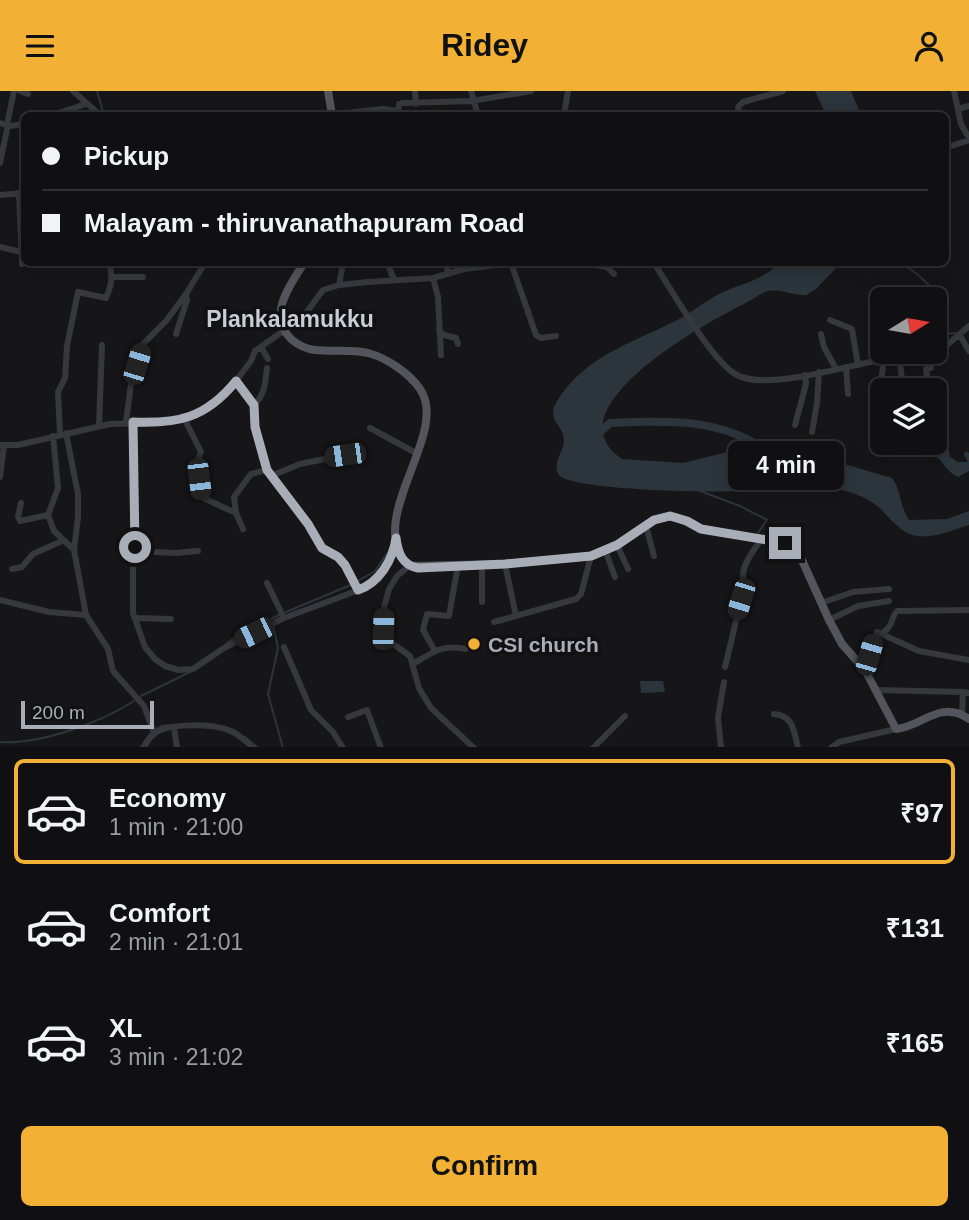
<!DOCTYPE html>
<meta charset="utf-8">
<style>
:root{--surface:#101012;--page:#19191b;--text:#f1f3f6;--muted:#9c9d9f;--line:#303032;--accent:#f2b134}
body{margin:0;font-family:Arial,sans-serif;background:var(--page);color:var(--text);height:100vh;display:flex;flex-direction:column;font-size:26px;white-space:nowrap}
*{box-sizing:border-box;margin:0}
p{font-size:23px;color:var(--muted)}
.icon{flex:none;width:38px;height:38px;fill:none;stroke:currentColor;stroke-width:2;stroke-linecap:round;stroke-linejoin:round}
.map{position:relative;height:656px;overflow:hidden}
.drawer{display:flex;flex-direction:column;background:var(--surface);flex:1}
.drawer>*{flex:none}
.banner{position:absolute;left:21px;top:21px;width:928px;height:154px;border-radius:10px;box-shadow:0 4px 18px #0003,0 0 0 2px var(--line);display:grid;align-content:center;height:154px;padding:0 21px;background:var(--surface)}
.needle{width:46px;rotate:79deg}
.buttons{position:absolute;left:870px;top:196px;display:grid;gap:14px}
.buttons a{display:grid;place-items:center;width:77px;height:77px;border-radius:10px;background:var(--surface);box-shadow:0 4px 18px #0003,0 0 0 2px var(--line);font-size:35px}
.scale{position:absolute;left:21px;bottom:18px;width:133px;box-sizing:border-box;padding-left:7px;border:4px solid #a8adb8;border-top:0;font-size:19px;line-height:24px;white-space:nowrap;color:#a8adb8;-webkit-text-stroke:5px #111113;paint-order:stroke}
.end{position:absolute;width:32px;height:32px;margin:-16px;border:9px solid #a8adb8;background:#111;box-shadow:0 0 0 4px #111}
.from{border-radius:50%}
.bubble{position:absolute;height:49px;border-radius:10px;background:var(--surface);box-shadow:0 4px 18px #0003,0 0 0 2px var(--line);font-size:23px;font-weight:800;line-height:49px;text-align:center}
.car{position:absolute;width:21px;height:42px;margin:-21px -10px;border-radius:9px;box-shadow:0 0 5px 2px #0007;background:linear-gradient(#222 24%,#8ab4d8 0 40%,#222 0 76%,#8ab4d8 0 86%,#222 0)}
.banner b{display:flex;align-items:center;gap:24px;height:66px;font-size:26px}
.banner b+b{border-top:2px solid var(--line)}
.banner i{width:18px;height:18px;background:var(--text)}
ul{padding:12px 0 0;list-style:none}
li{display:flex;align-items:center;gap:21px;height:105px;margin:0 14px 10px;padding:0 7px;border:4px solid transparent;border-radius:10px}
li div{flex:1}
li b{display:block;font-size:26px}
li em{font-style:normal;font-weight:800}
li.on{border-color:var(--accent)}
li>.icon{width:63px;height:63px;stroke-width:1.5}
.button{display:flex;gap:14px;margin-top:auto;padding:14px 21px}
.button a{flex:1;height:80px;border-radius:10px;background:var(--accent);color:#111;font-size:28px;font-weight:800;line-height:80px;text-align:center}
header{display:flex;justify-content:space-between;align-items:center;height:91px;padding:0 21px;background:var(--accent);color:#111;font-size:32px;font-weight:800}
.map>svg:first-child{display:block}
.water{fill:#2c353c}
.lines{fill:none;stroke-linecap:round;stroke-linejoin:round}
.stream{stroke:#2c353c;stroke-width:2}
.river{stroke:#2c353c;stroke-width:8}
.minor{stroke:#37383d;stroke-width:6}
.major{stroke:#53555c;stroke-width:8}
.route{stroke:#a8adb8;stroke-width:9}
.poi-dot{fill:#f2b134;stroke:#111113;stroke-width:2.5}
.labels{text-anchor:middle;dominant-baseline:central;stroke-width:7;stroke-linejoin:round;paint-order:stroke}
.poi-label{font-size:21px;font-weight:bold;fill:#a8adb8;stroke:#111113;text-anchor:start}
.neighbourhood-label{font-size:23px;font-weight:bold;fill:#c9ccd4;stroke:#111113}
</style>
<header><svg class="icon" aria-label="menu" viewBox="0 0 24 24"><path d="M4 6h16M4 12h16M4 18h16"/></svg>Ridey<svg class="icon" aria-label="person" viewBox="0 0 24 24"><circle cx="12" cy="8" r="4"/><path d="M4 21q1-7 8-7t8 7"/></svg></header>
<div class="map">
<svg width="969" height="657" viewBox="0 0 969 657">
<rect width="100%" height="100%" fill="#161618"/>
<!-- water -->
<path class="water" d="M815 0H851L861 24H826Z
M779 172H841L816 198 806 204C794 205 779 197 768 200 760 202 752 209 744 213 707 231 548 318 622 368L683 372 739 358 779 354 892 387C901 399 900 416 909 429L947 428 969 420V434C956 438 942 444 928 445 900 449 889 422 872 411 856 401 834 396 816 395 800 394 784 391 768 393 758 394 748 399 737 400 713 402 570 399 559 384 551 373 564 361 564 349 564 333 545 330 557 310 586 263 638 250 683 226 698 217 712 205 728 199 747 191 764 188 779 172Z
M945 354 948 355 950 366 958 371H968L964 364 966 360 969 362V380L958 386C947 381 944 372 935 364Z
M640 590H663L665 601 641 602Z"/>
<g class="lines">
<!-- stream -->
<path class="stream" d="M97 0 104 24
M901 172C937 195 937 203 947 243L955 242
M700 400 740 415 767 429 758 442
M358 490 375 480 390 458
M286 521 353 493
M273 533 278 557 268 603 283 657
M225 554 235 546 279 524
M141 605 192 580
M156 638 161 635 169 634
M245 646 258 657
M0 651C39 654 102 631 134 610
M140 657 150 643"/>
<!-- river -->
<path class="river" d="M597 344 610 332C666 329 722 327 769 361"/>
<!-- minor -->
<path class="minor" d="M20 0 28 3
M73 0 100 24
M415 0 416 13
M471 0 478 24
M954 0 961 33 969 47
M958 18 969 15
M52 24 86 13
M329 24 383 18 398 20 399 13 403 12 472 10 531 0
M564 24 568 0
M739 24 738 16 743 11 783 0
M786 24 796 22
M0 32 10 35 24 33
M7 34 14 0
M945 57 969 49
M0 72 8 34
M19 102 22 173
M0 104 24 102
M0 156 21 161
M387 172 394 188
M511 172 536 244 541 247 556 245
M584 172 607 176 614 183
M654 172C671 198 712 271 737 284 766 300 846 275 880 269 898 266 915 266 933 261
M447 182 448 172
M112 186H143
M433 187 438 206 441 264
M339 194 343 172
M830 229 852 238 858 274
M439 239 444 244 456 247 458 253
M176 243 187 209 186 203
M821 243 824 256 836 278
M959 243 969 260
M261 256 268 268
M934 260 947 254 969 235
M899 261 903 299
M846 276 848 303
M236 290 254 314 255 336 267 379 308 433 322 457 338 466 345 474 358 499
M926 299 928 295 926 278 931 277 929 262
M254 314C265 304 265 292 267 277
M185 329 201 361 197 371 201 406 236 422
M126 331 131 293 143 253 166 230 186 203 205 172
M133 331V522L145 556 155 568 165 575 179 579 193 578 224 557 284 527 367 496 380 485 395 453
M795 334 806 293 805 284
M99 335 102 254
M370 337 416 362
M812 341 817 312 819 281
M66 342 78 403V426L74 459 86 524 108 558 113 580 144 615 154 642
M874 343 884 268
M60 344 58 301 65 287 67 255 78 201 106 207C112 193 113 186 109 172
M53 345 58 397 48 424 54 440 74 459
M0 354H18L110 333 159 332 187 328 209 316 229 299 251 270 255 260 303 226 323 199 339 194 368 191 433 187 464 178 511 172
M271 385 300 373 350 363
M0 386 4 354
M21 412 18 426 20 430 48 424
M646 435 654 465
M243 438 236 422 234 406 251 383 267 379
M617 454 628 478
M605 459 615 486
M135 460 176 462 198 460
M482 473V511
M505 473 516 525
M409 475 397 485 389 498 383 520V538L385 547 410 565 419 597 431 617 474 657
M12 478 22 476 33 463 62 450
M267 492 284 527
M0 509 49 521 86 524
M821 512 853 501 889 498
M135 527 171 528
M829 529 858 515 889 510
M494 531 576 508 581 503 591 465
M883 542C895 533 890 527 897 520L969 519
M284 556 311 619 333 641 343 657
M435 560 423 539 427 523 449 525 458 474
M413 573C433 561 442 553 466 558
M725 576 745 493C737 479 754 459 762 447
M865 579 877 541 919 560 969 569
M876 599 963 601
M774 623C793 624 794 640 798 657
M962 623 963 601 969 602
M348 626 367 619 381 657
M174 636 177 657
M144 657C146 652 150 646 154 643 169 631 214 633 231 640 239 644 247 651 254 657
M593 657 625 625
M721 657 718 626 724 591
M831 657 839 651 896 638"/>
<!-- major -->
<path class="major" d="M328 0 332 24
M304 172C290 194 267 224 291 248 298 254 305 258 315 259 332 261 351 258 368 262 387 267 409 282 420 298 451 343 362 429 409 475L505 473 591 465 617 454 654 429 670 425 678 427 701 438 785 452 795 459 801 467 829 529 842 553 865 579 896 638C922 636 939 608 969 628"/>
</g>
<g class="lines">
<!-- route -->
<path class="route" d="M135 456 133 331C178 333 206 327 236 290L254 314 255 336 267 379 308 433 322 457 338 466 345 474 358 499C379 492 393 469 396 447 398 462 402 474 418 477L505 473 591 465 617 454 654 429 670 425 687 430 701 438 785 452"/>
</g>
<!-- markers -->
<circle class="poi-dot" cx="474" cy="553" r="7"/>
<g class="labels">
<!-- poi labels -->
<g class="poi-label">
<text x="488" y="553">CSI church</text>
</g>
<!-- neighbourhood labels -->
<g class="neighbourhood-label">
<text x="290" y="228">Plankalamukku</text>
</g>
</g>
</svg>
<div class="buttons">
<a><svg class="needle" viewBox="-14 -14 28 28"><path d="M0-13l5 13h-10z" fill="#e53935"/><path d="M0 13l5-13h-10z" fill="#9c9d9f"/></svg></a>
<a><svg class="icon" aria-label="layers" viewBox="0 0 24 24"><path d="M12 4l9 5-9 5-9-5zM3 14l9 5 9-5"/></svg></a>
</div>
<div class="scale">200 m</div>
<i class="end from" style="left:135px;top:456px"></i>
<i class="end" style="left:785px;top:452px"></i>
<div class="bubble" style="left:728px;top:350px;width:116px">4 min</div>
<i class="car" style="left:137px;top:273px;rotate:17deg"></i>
<i class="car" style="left:345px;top:364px;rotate:262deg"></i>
<i class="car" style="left:199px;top:388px;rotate:173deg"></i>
<i class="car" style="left:741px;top:508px;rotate:197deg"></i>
<i class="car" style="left:383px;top:538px;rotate:2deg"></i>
<i class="car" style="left:254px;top:542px;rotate:244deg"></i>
<i class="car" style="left:869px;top:564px;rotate:16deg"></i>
<div class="banner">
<b><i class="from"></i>Pickup</b>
<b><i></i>Malayam - thiruvanathapuram Road</b>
</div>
</div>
<section class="drawer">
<ul>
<li class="on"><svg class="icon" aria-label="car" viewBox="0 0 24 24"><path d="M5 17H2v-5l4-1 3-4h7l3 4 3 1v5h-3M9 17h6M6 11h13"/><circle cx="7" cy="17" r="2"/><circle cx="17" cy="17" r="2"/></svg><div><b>Economy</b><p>1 min · 21:00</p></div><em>₹97</em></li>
<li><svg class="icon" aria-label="car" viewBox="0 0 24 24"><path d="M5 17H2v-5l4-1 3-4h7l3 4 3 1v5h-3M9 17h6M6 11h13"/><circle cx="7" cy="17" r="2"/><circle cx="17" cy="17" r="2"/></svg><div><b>Comfort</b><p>2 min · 21:01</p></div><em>₹131</em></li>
<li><svg class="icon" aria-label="car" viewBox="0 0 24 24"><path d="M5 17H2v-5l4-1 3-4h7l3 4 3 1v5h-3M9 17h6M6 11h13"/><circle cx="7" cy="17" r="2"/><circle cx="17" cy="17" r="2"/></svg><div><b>XL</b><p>3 min · 21:02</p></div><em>₹165</em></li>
</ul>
<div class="button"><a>Confirm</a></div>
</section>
